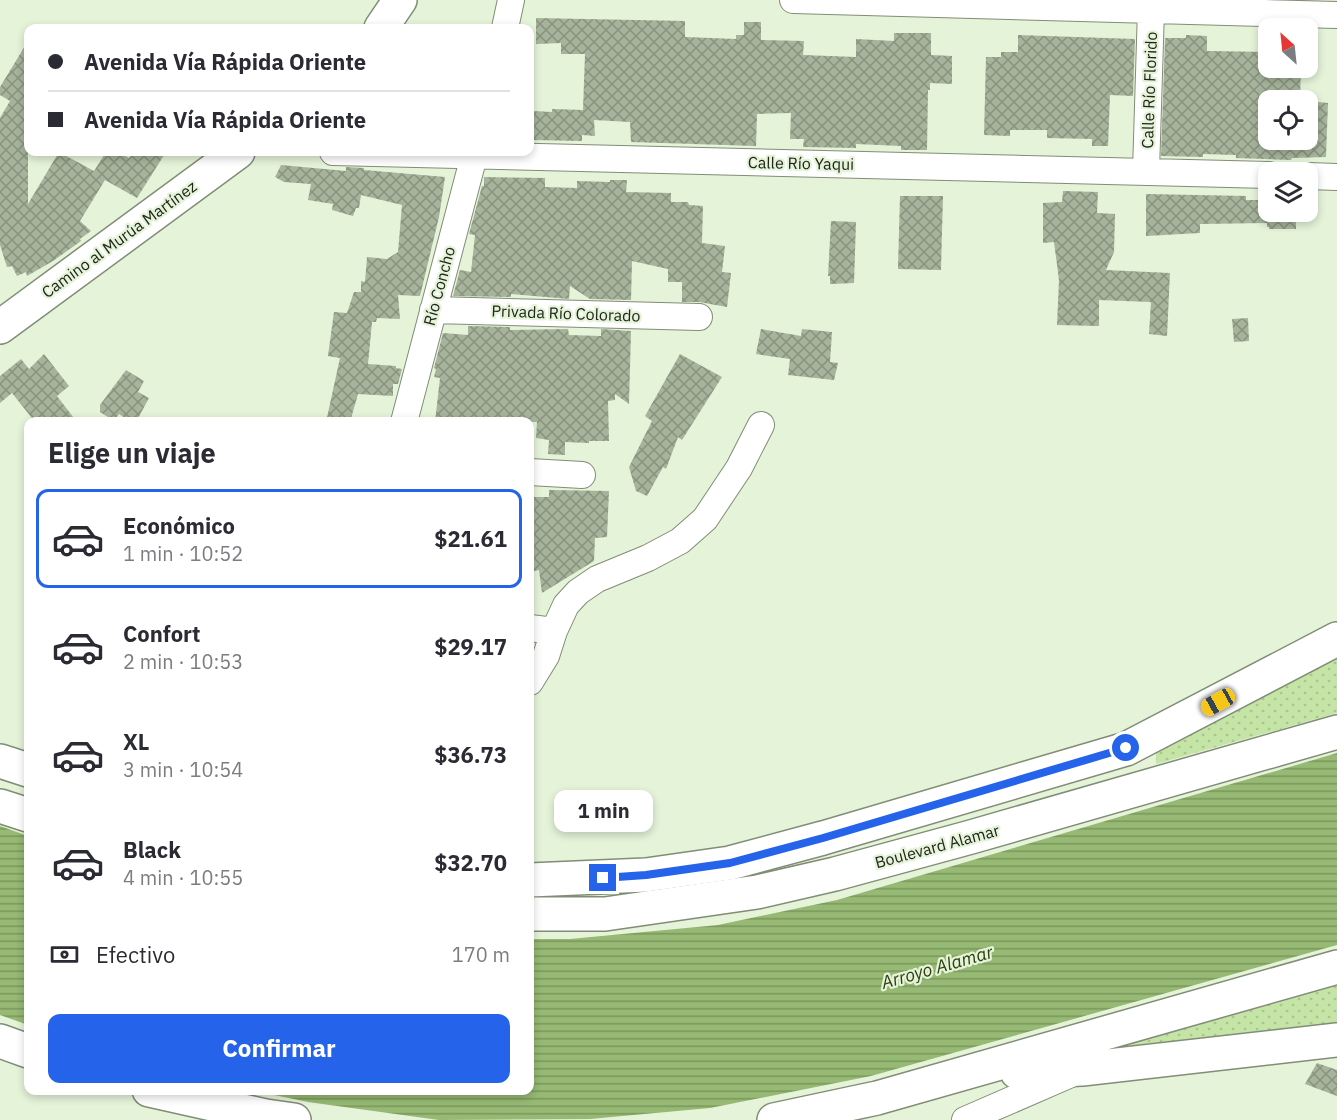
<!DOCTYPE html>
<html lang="es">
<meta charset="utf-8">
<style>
:root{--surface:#fff;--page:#f2f2f3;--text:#2b2b33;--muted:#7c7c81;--line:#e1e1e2;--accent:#2563eb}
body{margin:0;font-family:"IBM Plex Sans",sans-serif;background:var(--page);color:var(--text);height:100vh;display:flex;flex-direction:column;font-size:22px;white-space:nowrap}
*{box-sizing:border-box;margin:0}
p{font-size:20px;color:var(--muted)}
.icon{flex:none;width:33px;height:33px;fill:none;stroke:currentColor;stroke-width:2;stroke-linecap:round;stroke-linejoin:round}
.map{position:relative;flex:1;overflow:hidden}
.drawer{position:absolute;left:24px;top:417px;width:510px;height:678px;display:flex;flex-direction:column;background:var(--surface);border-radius:12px;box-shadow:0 3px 9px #0003}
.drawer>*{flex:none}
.hud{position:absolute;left:24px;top:24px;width:510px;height:132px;border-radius:12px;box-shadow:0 3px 9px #0003;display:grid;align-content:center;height:132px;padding:0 24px;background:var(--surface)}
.needle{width:39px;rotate:333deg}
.controls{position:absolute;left:1258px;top:18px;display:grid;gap:12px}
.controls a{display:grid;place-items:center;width:60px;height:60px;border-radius:12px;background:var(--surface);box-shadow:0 3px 9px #0003;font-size:30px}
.end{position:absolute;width:27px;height:27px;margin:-14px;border:8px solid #2563eb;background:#fff;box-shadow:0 0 0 3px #fff}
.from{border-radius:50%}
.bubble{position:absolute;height:42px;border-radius:12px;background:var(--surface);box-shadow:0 3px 9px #0003;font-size:20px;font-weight:800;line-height:42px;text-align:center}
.car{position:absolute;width:18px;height:36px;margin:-18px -9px;border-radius:8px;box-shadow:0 0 4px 2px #0007;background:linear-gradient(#f5c518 24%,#345 0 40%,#f5c518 0 76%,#345 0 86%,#f5c518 0)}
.hud b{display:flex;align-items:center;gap:21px;height:57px;font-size:22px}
.hud b+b{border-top:2px solid var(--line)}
.hud i{width:15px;height:15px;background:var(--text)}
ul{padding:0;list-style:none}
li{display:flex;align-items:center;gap:18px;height:99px;margin:0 12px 9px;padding:0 12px;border:3px solid transparent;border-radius:12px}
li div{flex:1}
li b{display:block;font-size:22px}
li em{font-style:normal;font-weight:800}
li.on{border-color:var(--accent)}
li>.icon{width:54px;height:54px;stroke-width:1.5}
h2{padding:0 24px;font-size:27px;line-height:72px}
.pay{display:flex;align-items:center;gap:15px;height:66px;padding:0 24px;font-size:22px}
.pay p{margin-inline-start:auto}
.cta{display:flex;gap:12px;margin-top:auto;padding:12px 24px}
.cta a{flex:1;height:69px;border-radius:12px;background:var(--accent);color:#fff;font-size:24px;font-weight:800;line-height:69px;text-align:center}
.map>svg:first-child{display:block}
.green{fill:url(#green-dots)}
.water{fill:url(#water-rules)}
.building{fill:url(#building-cross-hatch)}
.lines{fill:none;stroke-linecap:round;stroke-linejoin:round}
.street-casing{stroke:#818d76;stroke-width:28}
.secondary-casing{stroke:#818d76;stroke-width:36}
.highway-casing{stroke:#818d76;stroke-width:36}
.street{stroke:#fff;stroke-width:26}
.secondary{stroke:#fff;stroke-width:33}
.highway{stroke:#fff;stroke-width:33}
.route{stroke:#2563eb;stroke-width:8}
.labels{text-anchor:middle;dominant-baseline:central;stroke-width:4.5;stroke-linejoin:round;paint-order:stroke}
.street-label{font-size:16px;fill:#20251c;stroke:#e5f3d9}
.water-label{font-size:18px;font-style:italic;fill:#2c410f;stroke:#e5f3d9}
</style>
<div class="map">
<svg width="1337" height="1120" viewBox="0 0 1337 1120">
<defs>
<pattern id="green-dots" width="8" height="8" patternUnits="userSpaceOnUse" patternTransform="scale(1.5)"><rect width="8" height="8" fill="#c5e5a6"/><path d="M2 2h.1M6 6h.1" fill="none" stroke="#a9c48e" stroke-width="1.8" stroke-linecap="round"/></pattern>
<pattern id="water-rules" width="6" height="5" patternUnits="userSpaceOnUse" patternTransform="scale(1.5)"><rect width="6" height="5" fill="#96b973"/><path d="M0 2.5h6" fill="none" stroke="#7a965e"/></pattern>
<pattern id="building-cross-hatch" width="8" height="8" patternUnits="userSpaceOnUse" patternTransform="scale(1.5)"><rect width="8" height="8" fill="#a7b49c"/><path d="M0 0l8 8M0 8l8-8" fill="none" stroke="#88927e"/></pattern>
</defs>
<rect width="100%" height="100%" fill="#e5f3d9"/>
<!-- green -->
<path class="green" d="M1337 651V713L1156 764V753L1247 699Z
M1337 983V1025L1094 1049Z"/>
<!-- water -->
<path class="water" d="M1337 753V945L871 1076 710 1108 590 1119 439 1120 308 1102 255 1091 530 1090V939H570L718 925 837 900Z
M0 826 28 836V1025L0 1015Z"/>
<!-- building -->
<path class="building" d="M536 18 685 21V37L736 39V35H744V22H761V40L804 41 803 55 856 57V39L894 41V33H931V55L952 56V84L930 83V90H928L927 150H901V146L856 144V148L803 147 804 139H790L791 113 757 114 756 146 631 142 630 122 594 120 595 136 582 135V141L532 140 533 111 552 112V109L583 110 585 54H561V43L536 44Z
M1018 35 1135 39 1133 96 1110 95 1108 146H1092V139L1047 138V130H1010V136L984 135 986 57H1001V52H1018Z
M1186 35 1207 36V51L1269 52 1268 68H1301L1300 100H1269V140H1308V101L1328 103 1326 157 1292 158 1291 160 1236 158V155L1203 154V157L1161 156 1165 38H1186Z
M28 41V204L59 152 94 171 106 152H118L129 158 134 152H166L137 198 105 180 80 221 91 231 80 239 81 241 53 261 27 276 26 272 17 276 12 266 7 267 0 245V118L10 101 0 95V87Z
M281 165 346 171V167L364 168V170L445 177 439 217 420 296 398 295 400 319 377 318 376 322H372L368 364 396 366V368L402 369 398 384H393V396L358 394 350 422H326L340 358 328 356 334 312 347 313 354 292H361V281L365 282 367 257 387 259 398 252 402 205 361 195 359 208H356L353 216 332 210 333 204 308 200 311 184 284 182 275 177Z
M484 177 545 178V187L577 188V181L610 182V180H627L626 192 671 193V202H688L689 205 703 206 702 243 725 246 722 272 731 273 727 307 699 302H682V282H668V269L632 261 631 300 590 299 570 286 569 299 511 294V297L453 296 460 270 471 272 475 235 469 234 482 186H484Z
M1063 191 1098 192 1097 213 1115 214 1114 252 1106 270 1170 273 1167 336 1149 334 1151 302 1099 300V326L1057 325 1059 280 1054 242 1043 243V203L1062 202Z
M1146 194 1246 196V200H1269V212H1296V229H1269V227H1267V223L1200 224V233L1146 236Z
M900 196H943L941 270 898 269Z
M831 221 856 222 854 283 830 284V276H828Z
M1248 318 1249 341 1234 342 1232 319Z
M468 326 510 327V330L568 329 569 335 601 336V329L631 331 629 404 615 394V400L608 401 609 441H589V443L565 442V455L548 454 549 440 536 438 537 422H435L440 378 434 377 436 369 434 368 443 333 468 335Z
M761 329 801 336 802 329 832 332 830 362 838 363 834 380 788 375 790 359 756 354Z
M44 354 69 386 57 396 77 422H35L12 393 0 403V376L21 359 29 369Z
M680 354 722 377 682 440 678 437 666 469 663 467 647 496 636 491 629 467 652 421 645 416Z
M126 370 144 381 138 392 149 398 136 422H131L119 414 114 421 100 412V405Z
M549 490 609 491 607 537 595 538 594 561 542 593 539 570 530 572V497H549Z
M1317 1063 1337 1070V1096L1305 1084Z"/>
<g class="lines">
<defs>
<path id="street" d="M793 0 1337 15
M505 28 511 0
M333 152 1269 175
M1146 171 1151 9
M1308 176 1337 177
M433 310 699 317
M404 422 475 152
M530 472 582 475
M530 628 554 631
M530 682 546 656 554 631 566 605 578 592 597 579 648 558 680 541 705 519 739 468 761 425
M965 1120 1071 1074"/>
<path id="secondary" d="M381 28 400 0
M0 327 238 152
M0 761 28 770
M530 880 646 875 730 863 823 838 1126 749 1337 639"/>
<path id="highway" d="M0 806 28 815
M530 914H605L757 892 835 874 971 837 1337 732
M0 1041 28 1051
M1017 1072 1082 1069 1337 1040
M149 1090 266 1116 294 1120
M774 1120 877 1098 1337 967"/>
</defs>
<!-- street casing -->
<use href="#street" class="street-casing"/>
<!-- secondary casing -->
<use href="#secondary" class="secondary-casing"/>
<!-- highway casing -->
<use href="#highway" class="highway-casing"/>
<!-- street -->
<use href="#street" class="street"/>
<!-- secondary -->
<use href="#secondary" class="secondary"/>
<!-- highway -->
<use href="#highway" class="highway"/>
</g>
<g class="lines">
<!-- route -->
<path class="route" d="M603 878 646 875 730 863 823 838 1126 748"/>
</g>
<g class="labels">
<!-- street labels -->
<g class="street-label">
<text transform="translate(1149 90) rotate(-88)">Calle Río Florido</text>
<text transform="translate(801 163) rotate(1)">Calle Río Yaqui</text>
<text transform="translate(119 239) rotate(-36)">Camino al Murúa Martínez</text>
<text transform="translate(439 286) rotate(-75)">Río Concho</text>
<text transform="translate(566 313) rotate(2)">Privada Río Colorado</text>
<text transform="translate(937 846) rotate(-15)">Boulevard Alamar</text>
</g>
<!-- water labels -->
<g class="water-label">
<text transform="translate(937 967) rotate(-16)">Arroyo Alamar</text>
</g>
</g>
</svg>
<div class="controls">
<a><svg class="needle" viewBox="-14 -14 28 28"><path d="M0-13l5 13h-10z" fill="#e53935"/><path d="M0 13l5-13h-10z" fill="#7c7c81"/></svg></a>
<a><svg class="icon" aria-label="locate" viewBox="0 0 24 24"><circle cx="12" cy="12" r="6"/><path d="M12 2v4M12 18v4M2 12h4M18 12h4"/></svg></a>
<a><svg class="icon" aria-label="layers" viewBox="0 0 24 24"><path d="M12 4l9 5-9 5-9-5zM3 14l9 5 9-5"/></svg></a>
</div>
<i class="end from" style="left:1126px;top:748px"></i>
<i class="end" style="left:603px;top:878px"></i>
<div class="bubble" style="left:554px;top:790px;width:99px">1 min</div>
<i class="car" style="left:1218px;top:702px;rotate:241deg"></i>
<div class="hud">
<b><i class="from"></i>Avenida Vía Rápida Oriente</b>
<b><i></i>Avenida Vía Rápida Oriente</b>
</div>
<section class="drawer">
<h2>Elige un viaje</h2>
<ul>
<li class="on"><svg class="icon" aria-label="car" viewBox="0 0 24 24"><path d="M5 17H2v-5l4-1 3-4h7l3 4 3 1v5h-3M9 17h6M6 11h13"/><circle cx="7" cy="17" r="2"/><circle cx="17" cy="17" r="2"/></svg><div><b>Económico</b><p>1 min · 10:52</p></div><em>$21.61</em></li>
<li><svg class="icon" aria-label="car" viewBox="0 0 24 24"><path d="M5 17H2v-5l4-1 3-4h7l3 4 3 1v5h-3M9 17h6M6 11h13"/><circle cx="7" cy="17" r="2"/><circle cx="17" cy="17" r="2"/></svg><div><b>Confort</b><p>2 min · 10:53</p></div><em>$29.17</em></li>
<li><svg class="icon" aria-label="car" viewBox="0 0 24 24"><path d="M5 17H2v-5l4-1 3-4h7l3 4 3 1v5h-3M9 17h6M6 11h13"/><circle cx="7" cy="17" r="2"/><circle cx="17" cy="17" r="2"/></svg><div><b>XL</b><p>3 min · 10:54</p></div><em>$36.73</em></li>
<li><svg class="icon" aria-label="car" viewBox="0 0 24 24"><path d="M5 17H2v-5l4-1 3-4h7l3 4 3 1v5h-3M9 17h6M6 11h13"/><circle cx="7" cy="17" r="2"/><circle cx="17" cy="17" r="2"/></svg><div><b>Black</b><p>4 min · 10:55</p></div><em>$32.70</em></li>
</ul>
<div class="pay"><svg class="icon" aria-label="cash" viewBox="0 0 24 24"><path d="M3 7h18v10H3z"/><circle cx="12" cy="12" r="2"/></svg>Efectivo<p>170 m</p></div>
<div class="cta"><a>Confirmar</a></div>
</section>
</div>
